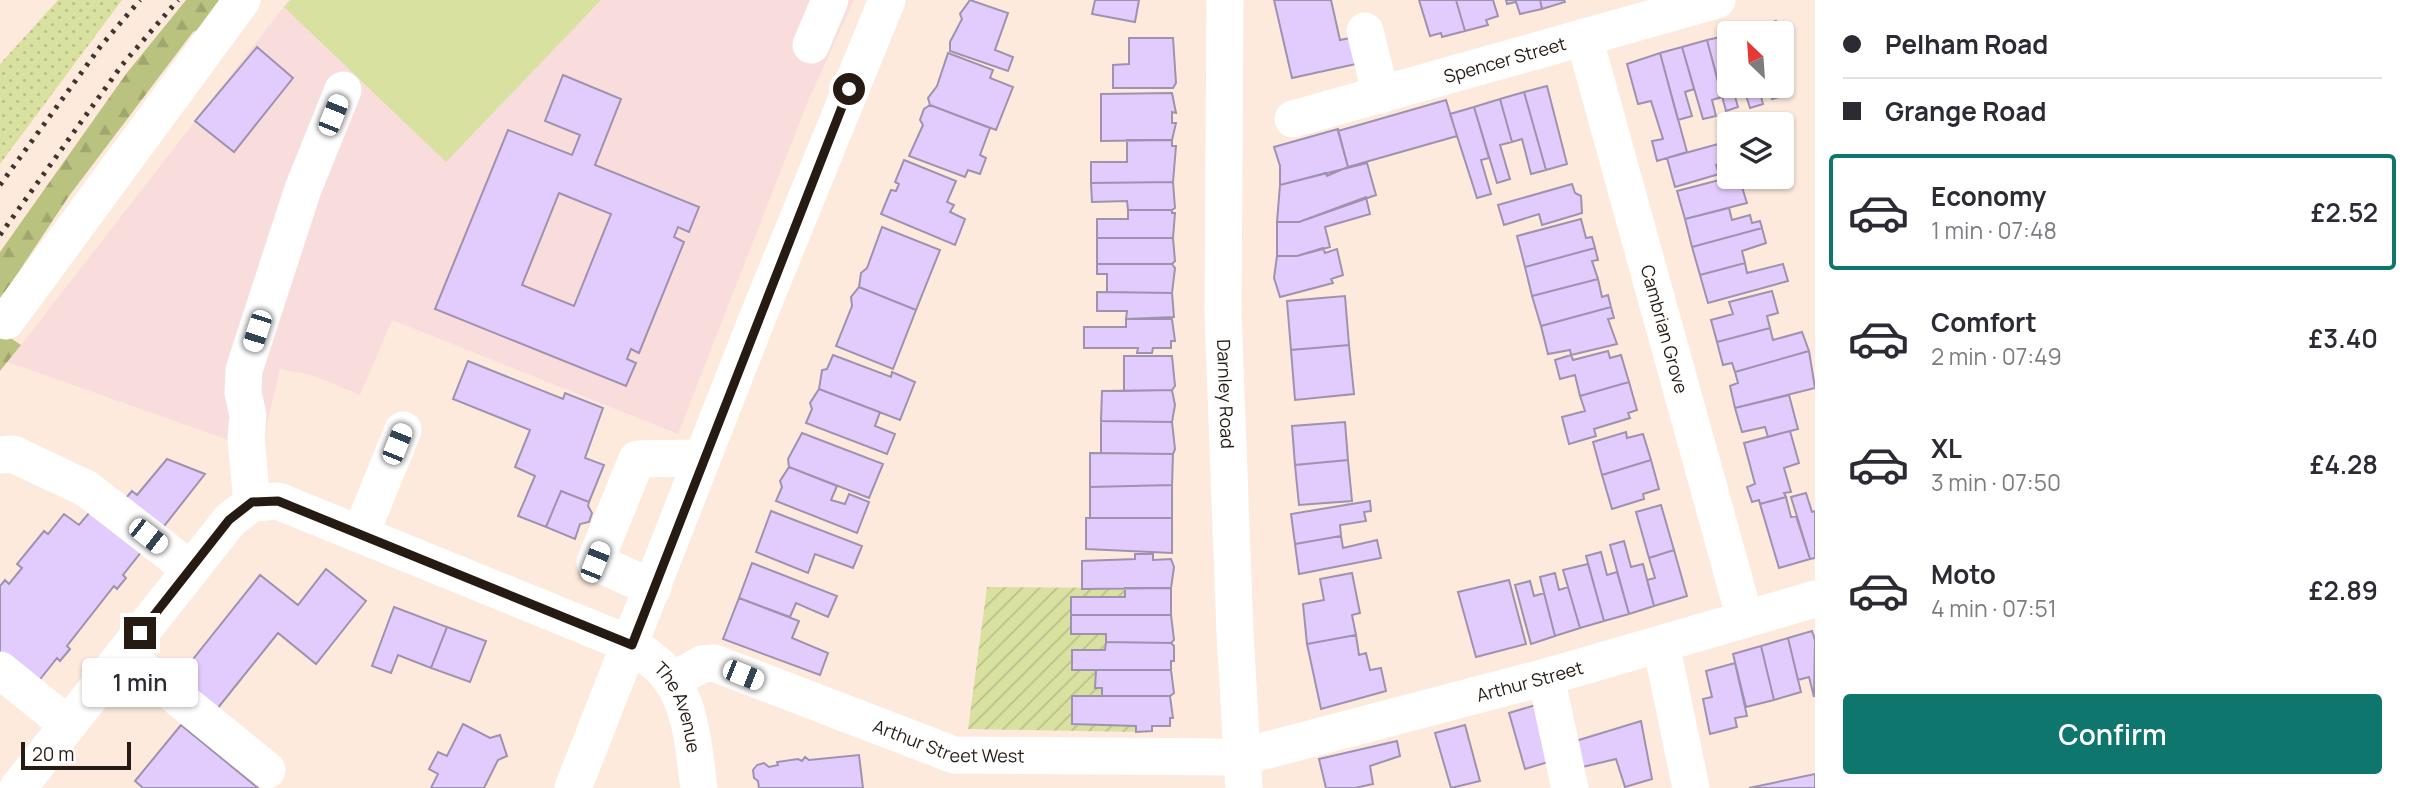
<!DOCTYPE html>
<meta charset="utf-8">
<style>
:root{--surface:#fff;--page:#f7f7f7;--text:#2b2b33;--muted:#7c7c81;--line:#e1e1e2;--accent:#0f766e}
body{margin:0;font-family:Manrope,sans-serif;background:var(--page);color:var(--text);height:100vh;display:flex;flex-direction:column;font-size:26px;white-space:nowrap}
*{box-sizing:border-box;margin:0}
p{font-size:23px;color:var(--muted)}
.icon{flex:none;width:38px;height:38px;fill:none;stroke:currentColor;stroke-width:2;stroke-linecap:round;stroke-linejoin:round}
.map{position:relative;flex:1;overflow:hidden}
.drawer{display:flex;flex-direction:column;background:var(--surface);width:595px}
.drawer>*{flex:none}
.hud{display:grid;align-content:center;height:154px;padding:0 28px;background:var(--surface)}
.needle{width:46px;rotate:335deg}
.fabs{position:absolute;left:1717px;top:21px;display:grid;gap:14px}
.fabs a{display:grid;place-items:center;width:77px;height:77px;border-radius:7px;background:var(--surface);box-shadow:0 2px 5px #0004;font-size:35px}
.scale{position:absolute;left:21px;bottom:18px;width:110px;box-sizing:border-box;padding-left:7px;border:4px solid #261b13;border-top:0;font-size:19px;line-height:24px;white-space:nowrap;color:#261b13;-webkit-text-stroke:5px #fff;paint-order:stroke}
.end{position:absolute;width:32px;height:32px;margin:-16px;border:9px solid #261b13;background:#fff;box-shadow:0 0 0 4px #fff}
.from{border-radius:50%}
.bubble{position:absolute;height:49px;border-radius:7px;background:var(--surface);box-shadow:0 2px 5px #0004;font-size:23px;font-weight:600;line-height:49px;text-align:center}
.car{position:absolute;width:21px;height:42px;margin:-21px -10px;border-radius:9px;box-shadow:0 0 5px 2px #0007;background:linear-gradient(#fff 24%,#345 0 40%,#fff 0 76%,#345 0 86%,#fff 0)}
.hud b{display:flex;align-items:center;gap:24px;height:66px;font-size:26px}
.hud b+b{border-top:2px solid var(--line)}
.hud i{width:18px;height:18px;background:var(--text)}
ul{padding:0;list-style:none}
li{display:flex;align-items:center;gap:21px;height:116px;margin:0 14px 10px;padding:0 14px;border:4px solid transparent;border-radius:7px}
li div{flex:1}
li b{display:block;font-size:26px}
li em{font-style:normal;font-weight:600}
li.active{border-color:var(--accent)}
li>.icon{width:63px;height:63px;stroke-width:1.5}
.button{display:flex;gap:14px;margin-top:auto;padding:14px 28px}
.button a{flex:1;height:80px;border-radius:7px;background:var(--accent);color:#fff;font-size:28px;font-weight:600;line-height:80px;text-align:center}
main{display:flex;flex:1;min-height:0}
.map>svg:first-child{display:block}
.education{fill:#f8dddc}
.grass{fill:url(#grass-dots)}
.forest{fill:url(#forest-firs)}
.park{fill:#d9e1a1}
.garden{fill:url(#garden-furrows)}
.building{fill:#e2ccfd;stroke:#9f92af;stroke-width:2;fill-rule:evenodd}
.lines{fill:none;stroke-linecap:round;stroke-linejoin:round}
.minor{stroke:#fff;stroke-width:37}
.rail{stroke:#40342c;stroke-width:5;stroke-dasharray:3.5 7;stroke-linecap:butt}
.route{stroke:#261b13;stroke-width:9}
.labels{text-anchor:middle;dominant-baseline:central;stroke-width:7;stroke-linejoin:round;paint-order:stroke}
.street-label{font-size:18px;fill:#261b13;stroke:#fff}
</style>
<main>
<div class="map">
<svg width="1815" height="788" viewBox="0 0 1815 788">
<defs>
<pattern id="grass-dots" width="8" height="8" patternUnits="userSpaceOnUse" patternTransform="scale(1.75)"><rect width="8" height="8" fill="#d9e1a1"/><path d="M2 2h.1M6 6h.1" fill="none" stroke="#bac08a" stroke-width="1.8" stroke-linecap="round"/></pattern>
<pattern id="forest-firs" width="22" height="20" patternUnits="userSpaceOnUse" patternTransform="scale(1.75)"><rect width="22" height="20" fill="#bac27f"/><path d="M5 1l3.5 6h-7zM16 11l3.5 6h-7z" fill="#a0a66d"/></pattern>
<pattern id="garden-furrows" width="10" height="10" patternUnits="userSpaceOnUse" patternTransform="scale(1.75)"><rect width="10" height="10" fill="#d9e1a1"/><path d="M-1 1l2-2M0 10L10 0M9 11l2-2" fill="none" stroke="#bac08a"/></pattern>
</defs>
<rect width="100%" height="100%" fill="#fdeadd"/>
<!-- education -->
<path class="education" d="M289 0H854L808 101 678 434 392 320 360 395 312 375 280 369 264 436 228 440 8 362Z"/>
<!-- grass -->
<path class="grass" d="M58 0H122L0 164V64Z"/>
<!-- forest -->
<path class="forest" d="M186 0H227L207 26 193 32 69 196 0 300V252L126 74Z
M0 331 21 345 0 371Z"/>
<!-- park -->
<path class="park" d="M291 0H601L446 162 284 7Z"/>
<!-- garden -->
<path class="garden" d="M987 587 1125 588V597L1072 598 1071 634H1106L1105 650 1072 651V670H1096L1095 687 1102 688V696H1072V724L1136 726V732L968 729Z"/>
<!-- building -->
<path class="building" d="M970 0 1008 13 995 50 1013 57 1008 71 950 51V42L962 19 960 14Z
M1095 0H1139L1135 22 1092 14Z
M1274 0H1331L1340 40 1350 38 1356 64 1292 78Z
M1419 0H1456L1465 31 1442 37 1441 33 1430 36Z
M1456 0H1493L1498 16 1486 20 1488 25 1465 31Z
M1506 0H1540L1542 9 1520 14 1516 2 1507 4Z
M1540 0H1564L1565 2 1542 9Z
M1776 21 1780 33H1754L1753 28Z
M1729 35V86H1732L1738 107 1726 111 1707 40Z
M1129 38H1173L1176 83 1173 88H1113V65L1129 64Z
M1782 39 1788 63 1782 65Z
M1707 40 1722 97 1712 100 1716 116 1703 119 1682 47Z
M257 47 293 78 234 152 195 121Z
M1682 47 1694 89 1685 92 1692 116 1678 120 1660 53Z
M948 53 993 70 990 78 1013 87 996 130 930 105 928 98 937 86Z
M1660 53 1687 152 1657 161 1652 141 1663 139 1651 101 1638 104 1627 64Z
M563 75 621 99 595 165 699 207 689 232 678 227 674 237 684 242 639 353 631 349 627 359 636 363 626 386 435 309 508 130 572 155 580 135 545 121ZM559 193 611 214 574 306 522 285Z
M1782 80 1786 95 1772 99 1768 86H1782Z
M1547 86 1567 164 1546 170 1524 92Z
M1743 86H1768L1769 90 1760 93 1763 104 1750 108Z
M1524 92 1546 170 1531 174 1522 139 1512 142 1500 99Z
M1172 93 1176 113 1172 112V123H1176L1172 140 1101 141V94Z
M1500 99 1512 142 1500 145 1510 179 1497 183 1474 107Z
M1446 100 1457 136 1348 167 1338 131Z
M930 105 990 128 980 155 986 158 980 174 968 170 965 177 909 156 923 125 920 120 924 109Z
M1474 107 1489 158 1481 160 1491 194 1477 198 1450 114Z
M1338 129 1348 167 1327 176 1326 173 1280 185V166L1274 147Z
M1127 140H1172V146H1176L1173 182 1091 183V162H1127Z
M1729 141V161L1716 165 1719 174 1675 187 1667 158Z
M904 160 956 181 947 202 954 205 950 212 965 219 955 245 881 214 891 190 896 191 899 184 895 182Z
M1367 163 1376 195 1299 222H1277L1280 185Z
M1731 177H1746L1748 183 1741 184 1747 203 1685 219 1677 191Z
M1173 182 1175 208 1172 210H1128L1127 201 1092 202 1091 183Z
M1572 184 1575 193 1581 196 1582 213 1542 225 1539 214 1504 225 1498 205Z
M1366 197 1370 214 1325 227 1330 247 1297 256H1277V222H1299Z
M1729 208 1732 220 1750 215 1752 223 1760 221 1762 228 1692 247 1685 219Z
M1128 210H1172V213H1175L1173 238H1097V219H1128Z
M1581 219 1586 238 1592 237 1595 248 1525 267 1517 236Z
M882 227 940 250 916 310 859 287 861 273 867 268Z
M1762 228 1766 243 1742 251 1745 263 1700 275 1692 247Z
M1097 238H1173L1175 261 1172 264H1097Z
M1323 248 1325 253 1337 249 1343 275 1331 279 1333 283 1280 297 1274 278 1277 256H1297Z
M1595 248 1598 260 1592 261 1598 279 1532 296 1525 267Z
M1745 263 1747 273 1783 264 1788 281 1708 303 1700 275Z
M1097 264H1172L1175 268 1172 293 1107 292V274H1097Z
M1598 279 1602 297 1608 295 1611 307 1541 326 1532 296Z
M859 287 916 310 893 369 836 346 852 306 851 297Z
M1772 291 1778 313 1767 316 1770 328 1717 342 1711 320 1733 314 1729 302Z
M1097 292 1172 293 1174 317 1126 319 1127 311H1097Z
M1345 296 1349 345 1291 350 1287 301Z
M1611 307 1614 318 1608 319 1617 344 1571 355 1570 350 1548 354 1541 326Z
M1126 319H1172L1175 341H1171V348H1153L1152 353H1137L1138 348H1084V327H1126Z
M1770 328 1773 340 1802 332 1809 351 1735 372 1732 363 1723 365 1717 342Z
M1349 345 1354 394 1295 400 1291 350Z
M1608 351 1610 358 1621 355 1629 382 1580 396 1575 375 1560 379 1555 360 1571 355 1573 360Z
M1809 351 1815 388 1735 408 1730 386 1738 383 1735 372Z
M833 355 891 377 892 372 915 382 900 420 819 389 822 370 827 369Z
M1124 356H1172L1175 386 1172 390 1124 391Z
M468 361 563 399 565 393 603 408 585 458 604 465 589 502 561 491 546 527 518 516 535 476 515 467 530 430 453 399Z
M1629 382 1637 410 1628 413 1630 418 1594 429 1596 436 1569 444 1562 417 1585 411 1580 396Z
M819 389 880 412 875 426 895 434 887 454 806 423 812 409 810 403Z
M1172 390 1175 405 1172 422 1101 421 1102 391Z
M1789 395 1798 429 1768 437 1765 427 1742 432 1735 408Z
M1101 421 1172 422 1175 449 1173 454 1101 453Z
M1345 422 1348 460 1295 465 1292 426Z
M1790 431 1799 463 1784 468 1791 492 1784 493 1786 497 1760 504 1759 500 1752 502 1747 487 1755 484 1744 443Z
M1626 432 1627 438 1643 434 1651 460 1602 475 1593 442Z
M802 433 883 464 869 498 789 467 788 459Z
M1090 453 1173 454 1172 485 1090 487Z
M167 459 205 474 157 535 119 506 132 491 137 495Z
M1348 460 1352 501 1299 505 1295 465Z
M1651 460 1659 489 1643 494 1644 499 1612 509 1602 475Z
M789 467 837 486 831 500 845 504 849 494 869 502 857 533 776 501 782 487 780 481Z
M1172 485V518H1090V487Z
M561 491 589 502 588 506 592 513 589 522 580 524 575 539 546 527Z
M1806 493 1812 512 1815 511V558L1810 559 1791 497Z
M1786 497 1791 517 1796 516 1810 559 1779 568 1760 504Z
M1370 501 1371 511 1364 512 1366 521 1340 525 1341 536 1295 544 1291 514Z
M1661 505 1674 550 1649 558 1636 512Z
M95 506 146 546 123 575 126 578 117 589 114 586 67 646 70 649 60 661 57 658 34 687 0 663V586L5 580 9 584 22 568 17 564 44 531 48 534 64 514 79 525Z
M771 511 862 546 853 568 815 554 808 573 756 552Z
M1086 518H1172V553L1086 549Z
M1341 536 1343 548 1377 540 1381 558 1299 574 1295 544Z
M1624 541 1631 567 1643 564 1654 606 1629 614 1610 545Z
M1674 550 1687 596 1654 606 1647 580 1655 578 1649 558Z
M1601 552 1607 575 1617 572 1629 614 1604 621 1586 556Z
M1135 554H1153V560L1171 559 1174 567 1171 588 1082 589V561L1135 559Z
M752 563 837 596 828 617 796 603 790 617 739 598Z
M1588 564 1604 621 1580 628 1563 570Z
M326 569 366 601 316 664 278 633 217 709 178 678 260 575 298 605Z
M1352 573 1360 613 1352 615 1356 635 1307 644 1303 604 1324 600 1320 579Z
M1555 573 1559 590 1568 587 1580 628 1555 636 1540 577Z
M1509 580 1526 644 1476 657 1458 592Z
M1530 581 1534 596 1544 593 1555 636 1531 644 1515 585Z
M1125 588H1171V615H1071V597H1125Z
M739 598 799 621 792 638 828 653 820 675 723 639Z
M394 607 447 627 431 668 398 655 391 673 372 666Z
M1071 615H1171L1174 640 1171 643 1106 642V634H1071Z
M447 627 486 641 470 682 431 668Z
M1812 631 1815 640 1814 697 1809 677 1798 680 1788 638Z
M1356 635 1359 655 1366 653 1370 670 1381 668 1386 691 1321 709 1307 644Z
M1788 638 1801 692 1774 700 1761 646Z
M1106 642 1171 643 1174 646V661H1171V670H1072V650H1105Z
M1761 646 1774 700 1746 707 1733 654Z
M1735 663 1747 716 1735 718 1737 727 1710 734 1703 699 1712 697 1706 671Z
M1096 670H1171L1174 693 1170 696H1102V688H1095Z
M1072 696H1170L1173 718H1170V726H1152V731L1136 732V726L1072 724Z
M1539 704 1555 760 1525 769 1509 713Z
M1641 721 1652 779 1625 787 1616 759 1574 769 1569 743Z
M463 724 490 738 500 735 507 756 498 760 484 788H431L438 774 429 769 438 752 447 756Z
M181 725 258 788H143L135 781Z
M1465 725 1480 781 1451 788 1435 733Z
M1397 741 1400 756 1370 766 1373 784 1355 788H1326L1319 759Z
M859 755 863 788H759L758 781 754 778 753 770 757 765 764 763 769 767 778 765 777 762 798 759 802 761 805 757 809 760Z
M1815 774V788H1749Z"/>
<g class="lines">
<!-- minor -->
<g class="minor">
<path id="s1" d="M1225 0 1223 313 1235 633 1244 788"/>
<path d="M1365 31 1381 95"/>
<path id="s2" d="M1584 37 1745 619"/>
<path d="M811 45 830 0"/>
<path id="s3" d="M1293 119 1717 0"/>
<path d="M6 321 242 0"/>
<path d="M0 455 13 454 87 489 190 569"/>
<path d="M252 503 246 438 248 415 243 393 244 370 303 189 343 90"/>
<path d="M361 533 403 430"/>
<path d="M653 588 595 562 637 459 702 458"/>
<path d="M1661 644 1691 788"/>
<path d="M124 654 267 770"/>
<path d="M0 670 68 725"/>
<path d="M1546 677 1570 788"/>
<path id="s4" d="M672 681 702 664 714 663 954 755 1241 757 1546 677 1815 599"/>
<path id="s5" d="M18 788 230 520 252 503 278 501 632 645C644 654 660 664 669 677 692 706 694 752 699 788"/>
<path d="M573 788 757 319 887 0"/>
</g>
<!-- rail -->
<path class="rail" d="M0 185 100 47 140 0
M0 235 122 65 178 0"/>
</g>
<g class="lines">
<!-- route -->
<path class="route" d="M140 633 229 520 252 502 278 501 632 645 849 89"/>
</g>
<g class="labels">
<!-- street labels -->
<g class="street-label">
<text stroke="none"><textPath href="#s3" startOffset="220">Spencer Street</textPath></text>
<text stroke="none"><textPath href="#s2" startOffset="303">Cambrian Grove</textPath></text>
<text stroke="none"><textPath href="#s1" startOffset="394">Darnley Road</textPath></text>
<text stroke="none"><textPath href="#s4" startOffset="889">Arthur Street</textPath></text>
<text stroke="none"><textPath href="#s5" startOffset="859">The Avenue</textPath></text>
<text stroke="none"><textPath href="#s4" startOffset="296">Arthur Street West</textPath></text>
</g>
</g>
</svg>
<div class="fabs">
<a><svg class="needle" viewBox="-14 -14 28 28"><path d="M0-13l5 13h-10z" fill="#e53935"/><path d="M0 13l5-13h-10z" fill="#7c7c81"/></svg></a>
<a><svg class="icon" aria-label="layers" viewBox="0 0 24 24"><path d="M12 4l9 5-9 5-9-5zM3 14l9 5 9-5"/></svg></a>
</div>
<div class="scale">20 m</div>
<i class="end from" style="left:849px;top:89px"></i>
<i class="end" style="left:140px;top:633px"></i>
<div class="bubble" style="left:82px;top:658px;width:116px">1 min</div>
<i class="car" style="left:333px;top:115px;rotate:22deg"></i>
<i class="car" style="left:257px;top:331px;rotate:198deg"></i>
<i class="car" style="left:397px;top:444px;rotate:22deg"></i>
<i class="car" style="left:148px;top:536px;rotate:128deg"></i>
<i class="car" style="left:595px;top:562px;rotate:22deg"></i>
<i class="car" style="left:743px;top:675px;rotate:112deg"></i>
</div>
<section class="drawer">
<div class="hud">
<b><i class="from"></i>Pelham Road</b>
<b><i></i>Grange Road</b>
</div>
<ul>
<li class="active"><svg class="icon" aria-label="car" viewBox="0 0 24 24"><path d="M5 17H2v-5l4-1 3-4h7l3 4 3 1v5h-3M9 17h6M6 11h13"/><circle cx="7" cy="17" r="2"/><circle cx="17" cy="17" r="2"/></svg><div><b>Economy</b><p>1 min · 07:48</p></div><em>£2.52</em></li>
<li><svg class="icon" aria-label="car" viewBox="0 0 24 24"><path d="M5 17H2v-5l4-1 3-4h7l3 4 3 1v5h-3M9 17h6M6 11h13"/><circle cx="7" cy="17" r="2"/><circle cx="17" cy="17" r="2"/></svg><div><b>Comfort</b><p>2 min · 07:49</p></div><em>£3.40</em></li>
<li><svg class="icon" aria-label="car" viewBox="0 0 24 24"><path d="M5 17H2v-5l4-1 3-4h7l3 4 3 1v5h-3M9 17h6M6 11h13"/><circle cx="7" cy="17" r="2"/><circle cx="17" cy="17" r="2"/></svg><div><b>XL</b><p>3 min · 07:50</p></div><em>£4.28</em></li>
<li><svg class="icon" aria-label="car" viewBox="0 0 24 24"><path d="M5 17H2v-5l4-1 3-4h7l3 4 3 1v5h-3M9 17h6M6 11h13"/><circle cx="7" cy="17" r="2"/><circle cx="17" cy="17" r="2"/></svg><div><b>Moto</b><p>4 min · 07:51</p></div><em>£2.89</em></li>
</ul>
<div class="button"><a>Confirm</a></div>
</section>
</main>
